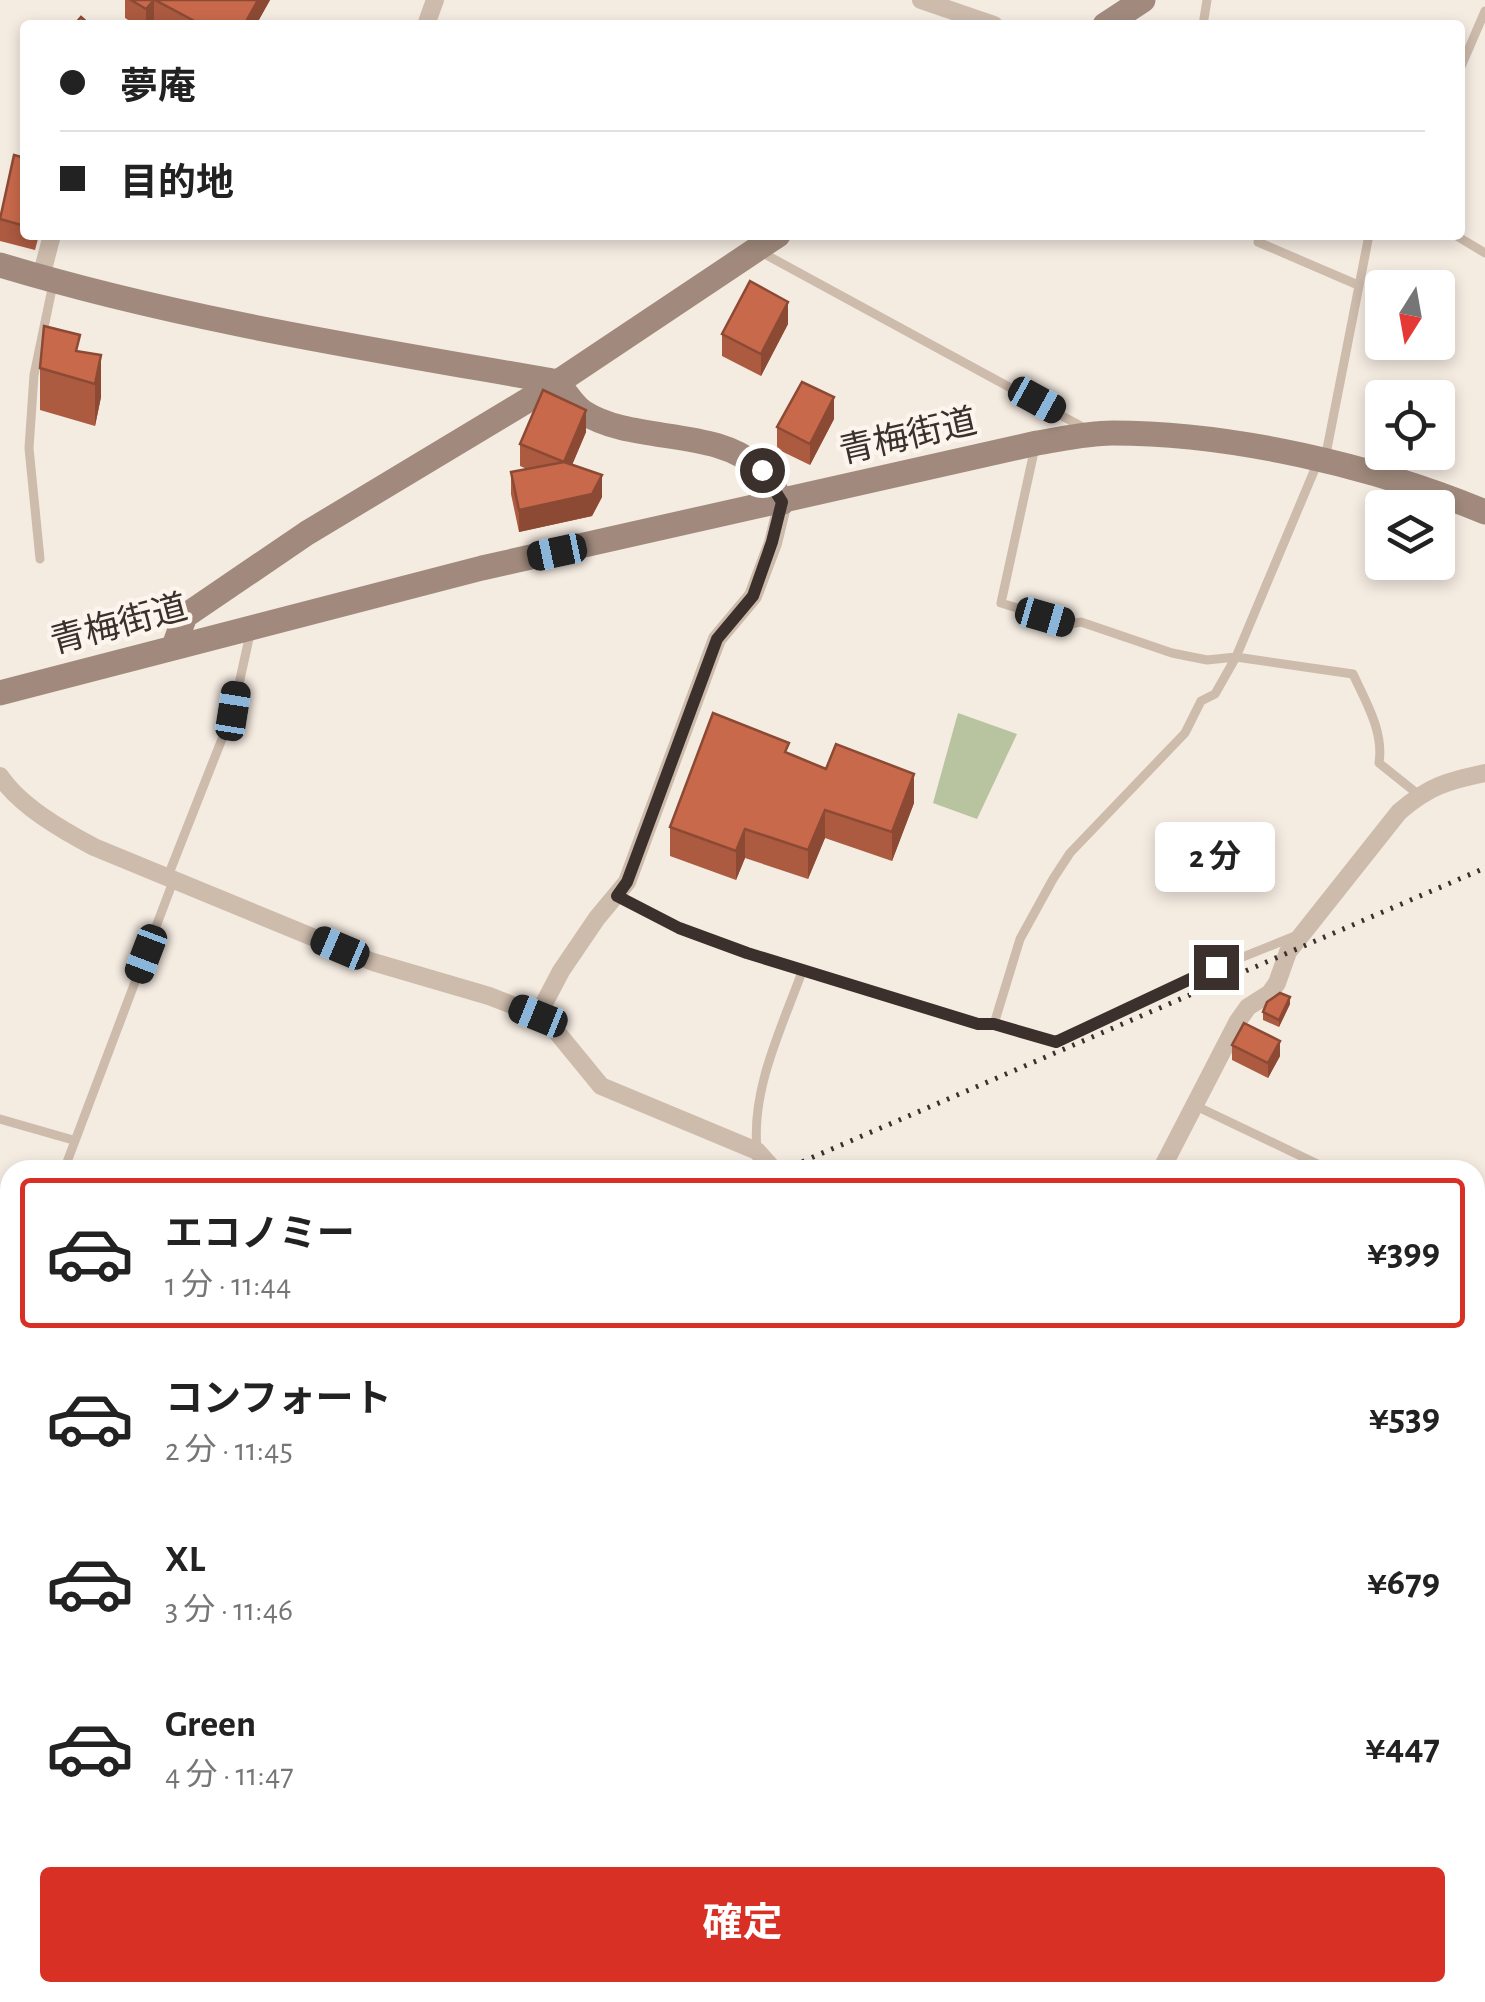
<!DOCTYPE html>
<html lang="ja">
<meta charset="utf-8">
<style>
:root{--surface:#fff;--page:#f6f6f6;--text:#222;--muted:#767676;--line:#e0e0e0;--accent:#d93025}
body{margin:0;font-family:"Alegreya Sans","Noto Sans JP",sans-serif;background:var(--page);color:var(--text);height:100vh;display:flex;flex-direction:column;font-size:38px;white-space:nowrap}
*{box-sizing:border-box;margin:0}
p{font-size:32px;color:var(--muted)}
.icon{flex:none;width:55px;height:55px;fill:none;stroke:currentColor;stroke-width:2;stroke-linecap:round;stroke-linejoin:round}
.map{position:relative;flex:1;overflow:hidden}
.drawer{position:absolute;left:0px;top:1160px;width:1485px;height:842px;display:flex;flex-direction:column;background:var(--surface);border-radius:30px 30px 0 0;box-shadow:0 5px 15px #0003}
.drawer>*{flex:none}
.hud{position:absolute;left:20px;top:20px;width:1445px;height:220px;border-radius:10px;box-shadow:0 5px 15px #0003;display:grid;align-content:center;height:220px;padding:0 40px;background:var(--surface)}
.needle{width:65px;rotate:191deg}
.fabs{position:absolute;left:1365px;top:270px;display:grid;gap:20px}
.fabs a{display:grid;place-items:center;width:90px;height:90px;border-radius:10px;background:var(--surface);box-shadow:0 5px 15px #0003;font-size:50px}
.end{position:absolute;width:45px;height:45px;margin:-22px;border:12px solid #3b302b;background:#fff;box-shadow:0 0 0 5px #fff}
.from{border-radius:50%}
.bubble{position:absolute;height:70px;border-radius:10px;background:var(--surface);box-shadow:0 5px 15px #0003;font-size:32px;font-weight:700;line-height:70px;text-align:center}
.car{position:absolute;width:30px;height:60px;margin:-30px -15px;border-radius:12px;box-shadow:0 0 8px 2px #0007;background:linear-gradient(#222 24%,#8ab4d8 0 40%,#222 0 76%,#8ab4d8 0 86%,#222 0)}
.hud b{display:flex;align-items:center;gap:35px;height:95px;font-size:38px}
.hud b+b{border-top:2px solid var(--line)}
.hud i{width:25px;height:25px;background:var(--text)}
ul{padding:18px 0 0;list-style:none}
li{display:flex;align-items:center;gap:30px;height:150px;margin:0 20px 15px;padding:0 20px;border:5px solid transparent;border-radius:10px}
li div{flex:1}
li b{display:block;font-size:38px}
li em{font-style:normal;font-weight:700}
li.selected{border-color:var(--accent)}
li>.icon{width:90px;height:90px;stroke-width:1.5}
.cta{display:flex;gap:20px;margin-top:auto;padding:20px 40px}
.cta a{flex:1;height:115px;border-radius:10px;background:var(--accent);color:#fff;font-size:40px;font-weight:700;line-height:115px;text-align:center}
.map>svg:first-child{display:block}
.green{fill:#b8c4a0}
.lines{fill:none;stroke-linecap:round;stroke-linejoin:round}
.lane{stroke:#cdbbac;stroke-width:9}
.street{stroke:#cdbbac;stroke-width:18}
.secondary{stroke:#a18a7d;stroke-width:25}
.rail{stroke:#3b302b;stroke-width:5;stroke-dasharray:2.5 8;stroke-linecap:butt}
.wall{fill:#ac5a40}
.shaded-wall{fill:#8c4a34}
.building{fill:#c8694b;stroke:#8c4a34;stroke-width:2.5}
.route{stroke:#3b302b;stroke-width:12}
.labels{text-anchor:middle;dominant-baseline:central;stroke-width:9;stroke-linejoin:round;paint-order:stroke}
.street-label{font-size:35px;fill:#3b302b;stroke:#fbf5ee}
</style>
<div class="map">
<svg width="1485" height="2002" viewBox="0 0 1485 2002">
<rect width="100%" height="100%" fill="#f4ebe1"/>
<!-- green -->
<path class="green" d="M958 713 1017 734 977 819 933 803Z"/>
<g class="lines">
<!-- lane -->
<path class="lane" d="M1203 25 1207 0
M1460 69 1485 11
M1455 235 1485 253
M1258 242 1358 285
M759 251 1088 430
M1035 447 1001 603 1070 624 1081 622 1172 653 1207 660 1236 657 1353 674C1366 702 1384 732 1379 763L1419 795
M1325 459 1369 235
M40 559 29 448 34 375 53 284
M168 876 233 711 250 634
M617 896 679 928 747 953 978 1024H994
M1295 936 1188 979 1056 1042 994 1024 1020 939 1053 879 1070 853 1185 733 1201 701 1215 694 1236 657 1317 464
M1196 1106 1330 1170
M0 1119 73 1140
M757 1149C751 1088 783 1025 803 969
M64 1170 174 879
M1475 1246 1485 1252
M0 1345 10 1328
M2 1742 10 1745
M31 2002 35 1992
M787 2002 788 1992
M1051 2002 1052 1992"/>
<!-- street -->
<path class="street" d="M921 0 994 25
M426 25 435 0
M41 277 52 235
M0 776C20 806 62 830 94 847L373 962 489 996 538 1015 551 1025 601 1086 757 1151 774 1170
M538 1015 561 971 597 918 627 882 717 639 753 596 773 543 783 502
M1161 1170 1238 1021 1248 1007 1270 993 1277 983 1288 952 1399 812C1429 786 1447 781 1485 773
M1475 1473 1485 1476
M1475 1646 1485 1616
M1475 1709 1485 1710
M1394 1992 1406 2002
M386 2002 390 1992
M1327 2002 1331 1992"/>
<!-- secondary -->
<path class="secondary" d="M1105 25 1143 0
M0 265C182 320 371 349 558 382 565 392 573 405 583 412 634 445 717 426 761 470 769 479 776 492 783 502
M174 646 185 616 307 533 558 382 778 235
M0 693 482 568 1037 443C1062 439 1087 433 1112 433 1233 433 1374 466 1485 512"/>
<!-- rail -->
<path class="rail" d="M783 1170 1485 868
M0 1517 10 1512"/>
</g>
<!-- wall -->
<path class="wall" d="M125 0H270L256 25H161L154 21 151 25H136L125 18Z
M25 158V235H39L35 250 0 241V218Z
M788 324 761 376 722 356V334Z
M80 352 101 355V397L95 426 40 410V368Z
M834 419 810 465 777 449V427Z
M586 432 572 465 602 497 592 516 519 532 511 494V472L527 469 520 466V444Z
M789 754 914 803 892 861 825 838 808 879 745 858 736 880 670 856V827Z
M1290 1004 1279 1027 1263 1020V1012Z
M1232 1045 1280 1056 1268 1078 1232 1060Z"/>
<!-- shaded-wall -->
<path class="shaded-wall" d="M154 0V21L151 25H146V9Z
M258 0H270L256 25H244Z
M788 302V324L761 376V354Z
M101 355V397L95 426V384Z
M834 397V419L810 465V444Z
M586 410V432L564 484V462Z
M602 475V497L592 516 519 532V510Z
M914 774V803L892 861V832Z
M825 810V838L808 879V850Z
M745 829V858L736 880V851Z
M1290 997V1004L1279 1027V1020Z
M1280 1041V1056L1268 1078V1063Z"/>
<!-- building -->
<path class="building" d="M131 0H154L146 9Z
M155 0H258L244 25H202Z
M81 17 90 25H74Z
M14 155 25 158V226L0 219Z
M750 281 788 302 761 354 722 334Z
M44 326 80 335 76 351 101 355 95 384 40 368Z
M802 382 834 397 810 444 777 427Z
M543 390 586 410 564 462 520 444Z
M564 462 602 475 592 494 519 510 511 472Z
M713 713 789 743 785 752 826 769 836 744 914 774 892 832 825 810 808 850 745 829 736 851 670 827Z
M1280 993 1290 997 1279 1020 1263 1012 1267 1002Z
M1244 1023 1280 1041 1268 1063 1232 1045Z"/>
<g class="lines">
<!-- route -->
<path class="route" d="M762 470 782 502 772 542 753 596 717 639 627 882 617 896 679 928 747 953 978 1024H994L1056 1042 1216 967"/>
</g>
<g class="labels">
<!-- street labels -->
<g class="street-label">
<text transform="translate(908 437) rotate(-13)">青梅街道</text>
<text transform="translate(119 625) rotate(-15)">青梅街道</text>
</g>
</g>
</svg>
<div class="fabs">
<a><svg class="needle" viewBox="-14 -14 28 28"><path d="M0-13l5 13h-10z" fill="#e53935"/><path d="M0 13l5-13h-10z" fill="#767676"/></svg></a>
<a><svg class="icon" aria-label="locate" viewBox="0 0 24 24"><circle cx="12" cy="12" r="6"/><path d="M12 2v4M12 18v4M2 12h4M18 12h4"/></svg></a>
<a><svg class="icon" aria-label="layers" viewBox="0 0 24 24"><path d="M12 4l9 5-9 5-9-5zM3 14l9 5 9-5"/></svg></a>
</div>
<i class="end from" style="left:762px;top:470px"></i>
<i class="end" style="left:1216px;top:967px"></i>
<div class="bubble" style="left:1155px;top:822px;width:120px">2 分</div>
<i class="car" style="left:1037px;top:400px;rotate:119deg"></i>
<i class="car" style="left:557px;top:552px;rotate:258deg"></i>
<i class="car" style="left:1045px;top:617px;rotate:106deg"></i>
<i class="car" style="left:233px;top:711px;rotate:9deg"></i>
<i class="car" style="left:340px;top:948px;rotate:293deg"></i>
<i class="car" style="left:146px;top:954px;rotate:201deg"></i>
<i class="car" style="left:538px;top:1016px;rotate:292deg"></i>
<div class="hud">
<b><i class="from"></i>夢庵</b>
<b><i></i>目的地</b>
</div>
<section class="drawer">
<ul>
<li class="selected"><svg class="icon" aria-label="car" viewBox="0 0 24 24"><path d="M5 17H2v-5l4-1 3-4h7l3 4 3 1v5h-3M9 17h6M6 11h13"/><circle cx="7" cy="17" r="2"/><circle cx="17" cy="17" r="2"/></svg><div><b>エコノミー</b><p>1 分 · 11:44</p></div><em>¥399</em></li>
<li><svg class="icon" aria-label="car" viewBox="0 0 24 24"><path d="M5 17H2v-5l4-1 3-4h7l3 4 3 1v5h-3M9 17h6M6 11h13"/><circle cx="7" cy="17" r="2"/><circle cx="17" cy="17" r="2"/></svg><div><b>コンフォート</b><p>2 分 · 11:45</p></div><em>¥539</em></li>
<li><svg class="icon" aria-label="car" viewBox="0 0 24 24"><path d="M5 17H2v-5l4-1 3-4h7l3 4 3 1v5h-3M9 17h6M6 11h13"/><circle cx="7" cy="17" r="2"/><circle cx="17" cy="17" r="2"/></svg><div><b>XL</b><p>3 分 · 11:46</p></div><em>¥679</em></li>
<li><svg class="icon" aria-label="car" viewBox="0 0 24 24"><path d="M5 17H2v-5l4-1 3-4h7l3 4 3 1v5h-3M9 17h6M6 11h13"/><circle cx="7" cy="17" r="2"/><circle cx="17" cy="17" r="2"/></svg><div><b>Green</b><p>4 分 · 11:47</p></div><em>¥447</em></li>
</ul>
<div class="cta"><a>確定</a></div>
</section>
</div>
